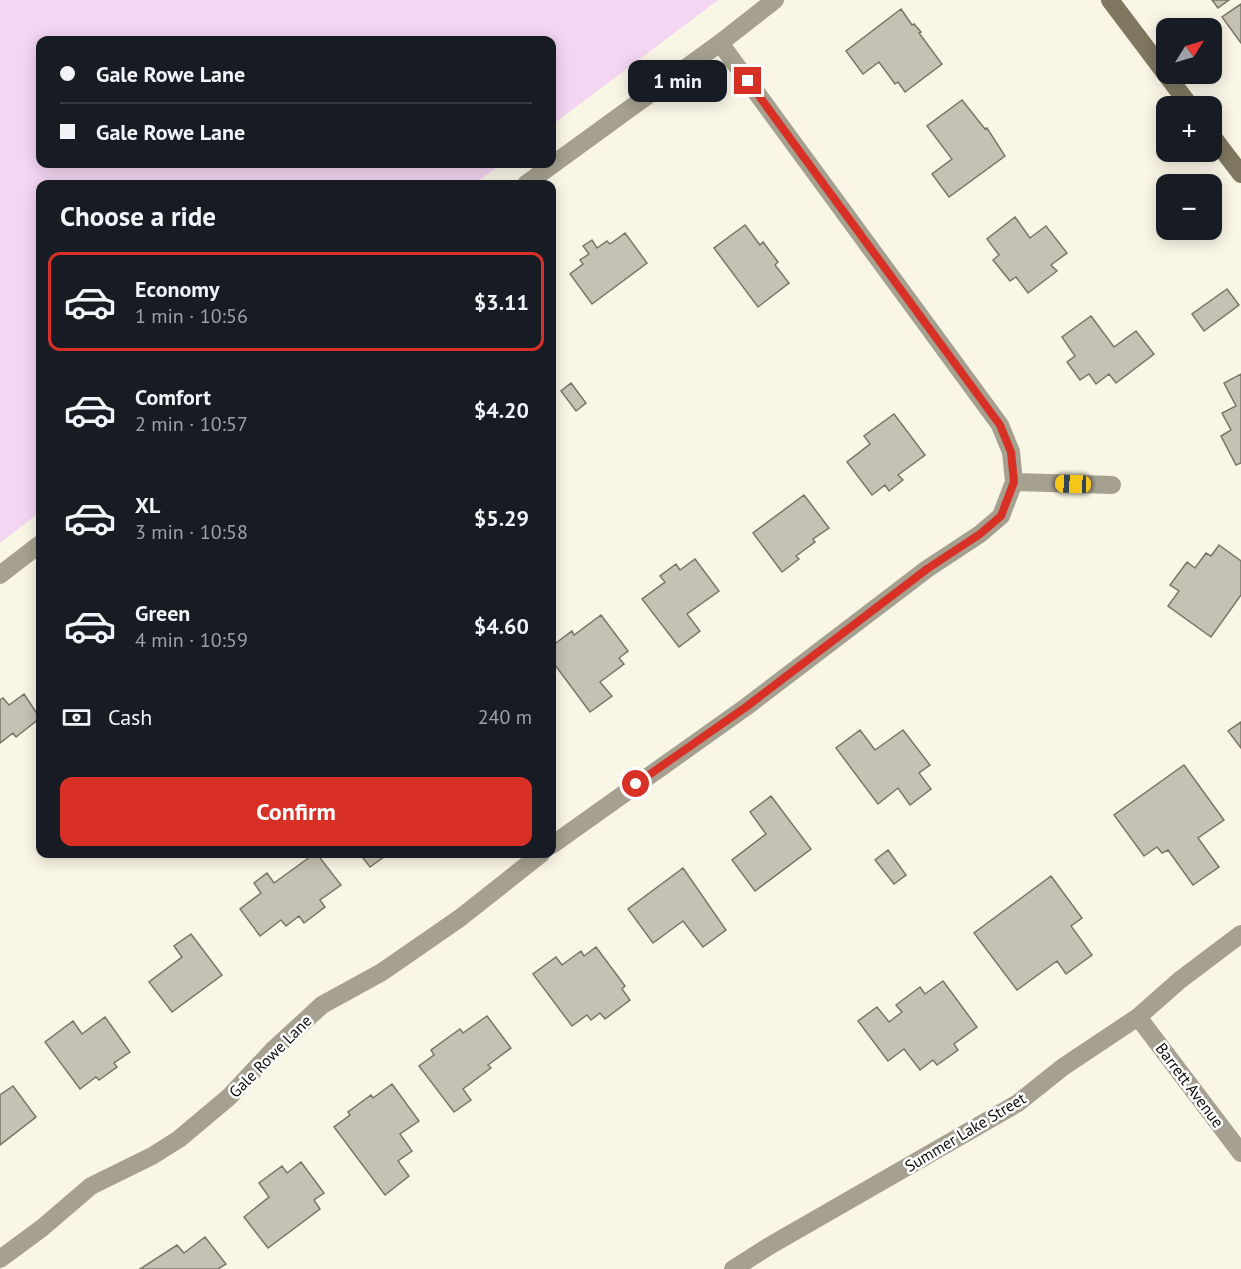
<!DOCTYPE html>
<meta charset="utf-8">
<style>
:root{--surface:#171b24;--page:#20242c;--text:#f1f3f6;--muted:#9ea1a6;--line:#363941;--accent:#d93025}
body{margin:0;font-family:"PT Sans",sans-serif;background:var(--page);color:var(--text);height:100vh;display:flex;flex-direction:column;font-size:22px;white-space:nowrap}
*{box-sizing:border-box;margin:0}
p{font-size:20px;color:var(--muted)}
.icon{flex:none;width:33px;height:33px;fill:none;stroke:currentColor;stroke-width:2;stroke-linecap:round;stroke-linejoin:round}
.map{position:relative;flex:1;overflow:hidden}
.drawer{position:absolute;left:36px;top:180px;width:520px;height:678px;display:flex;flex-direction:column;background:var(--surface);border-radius:12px;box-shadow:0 3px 15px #0003}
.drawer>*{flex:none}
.top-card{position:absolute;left:36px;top:36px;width:520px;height:132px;border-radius:12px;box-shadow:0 3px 15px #0003;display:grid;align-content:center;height:132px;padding:0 24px;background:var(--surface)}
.needle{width:39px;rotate:53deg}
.buttons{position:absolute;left:1156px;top:18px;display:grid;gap:12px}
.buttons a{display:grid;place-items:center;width:66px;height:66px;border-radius:12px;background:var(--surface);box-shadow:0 3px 15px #0003;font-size:30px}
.end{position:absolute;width:27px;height:27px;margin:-14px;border:8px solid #d93025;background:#fff;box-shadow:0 0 0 3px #fff}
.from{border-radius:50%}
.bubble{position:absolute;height:42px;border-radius:12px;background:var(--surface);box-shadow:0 3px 15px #0003;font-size:20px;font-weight:600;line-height:42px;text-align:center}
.car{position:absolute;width:18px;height:36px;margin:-18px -9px;border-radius:8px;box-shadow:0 0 4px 2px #0007;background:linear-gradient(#f5c518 24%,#345 0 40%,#f5c518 0 76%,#345 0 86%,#f5c518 0)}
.top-card b{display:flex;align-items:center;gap:21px;height:57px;font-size:22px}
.top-card b+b{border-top:2px solid var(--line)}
.top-card i{width:15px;height:15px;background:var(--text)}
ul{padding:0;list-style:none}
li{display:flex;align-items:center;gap:18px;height:99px;margin:0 12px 9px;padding:0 12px;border:3px solid transparent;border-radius:12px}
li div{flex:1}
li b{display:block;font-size:22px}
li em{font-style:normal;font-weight:600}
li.current{border-color:var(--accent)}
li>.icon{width:54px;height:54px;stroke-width:1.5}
h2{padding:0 24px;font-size:27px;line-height:72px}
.pay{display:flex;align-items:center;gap:15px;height:66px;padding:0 24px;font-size:22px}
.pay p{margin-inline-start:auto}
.primary-button{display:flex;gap:12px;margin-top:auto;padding:12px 24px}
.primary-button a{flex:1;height:69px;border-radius:12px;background:var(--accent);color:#fff;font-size:24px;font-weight:600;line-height:69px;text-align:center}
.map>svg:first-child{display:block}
.green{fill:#f3d6f2}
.building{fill:#c6c2b3;stroke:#797668;stroke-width:1.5}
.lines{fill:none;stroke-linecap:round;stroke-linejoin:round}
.street{stroke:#a5a08f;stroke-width:18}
.secondary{stroke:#7f775f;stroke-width:18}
.route{stroke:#d93025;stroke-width:8}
.labels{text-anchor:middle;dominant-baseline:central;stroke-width:5;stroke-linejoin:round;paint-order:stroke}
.street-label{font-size:16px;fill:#0d0c07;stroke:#fff}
</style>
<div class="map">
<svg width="1241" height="1269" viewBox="0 0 1241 1269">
<rect width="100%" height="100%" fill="#faf6e6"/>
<!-- green -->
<path class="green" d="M0 0H718L552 125V40H40V164H502L474 184H40V512L0 543Z"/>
<!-- building -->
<path class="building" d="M1212 0H1229L1218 8Z
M1241 4V43L1222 17Z
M901 9 912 25 914 24 921 32 919 33 942 64 905 92 898 82 895 84 879 62 863 74 846 51Z
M962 100 985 129 987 128 1005 156 949 197 932 174 952 159 927 126Z
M1015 217 1030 238 1046 226 1067 253 1051 265 1057 271 1028 293 1016 277 1010 281 993 260 999 255 987 239Z
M745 225 760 245 763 242 778 262 775 265 789 283 758 307 714 248Z
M625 233 647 263 592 304 570 274 583 264 580 260 589 254 583 246 592 240 597 248 607 241 610 244Z
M1227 289 1239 305 1204 331 1192 314Z
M1091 316 1114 347 1136 331 1154 354 1116 383 1109 374 1096 384 1089 374 1080 380 1067 362 1075 356 1062 337Z
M1241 374V463L1236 465 1221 436 1231 430 1222 413 1236 406 1224 383Z
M571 383 586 403 576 411 561 391Z
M894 414 925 455 898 475 903 480 889 491 885 485 872 495 847 462 870 444 864 436Z
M804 495 829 528 813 539 815 542 796 556 799 559 782 572 753 533Z
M1219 545 1241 561V595L1211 637 1168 606 1179 591 1170 585 1187 562 1195 568 1206 553 1211 556Z
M695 559 719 591 687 614 700 631 679 647 642 599 665 582 660 576 676 564 680 570Z
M601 615 628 651 619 658 624 664 600 682 612 696 590 712 552 661V646L572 631 574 635Z
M24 694 40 718 16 737 13 733 0 743V700L3 698 9 705Z
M1241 722V748L1228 731Z
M860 730 875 750 903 730 930 765 919 773 931 789 910 805 898 788 878 804 836 748Z
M1184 765 1224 820 1198 838 1219 867 1193 885 1168 850 1162 853 1157 847 1144 856 1114 815Z
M771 796 811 849 755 891 732 860 766 834 750 812Z
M888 850 906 875 894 884 875 860Z
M314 854H317L341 885 320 900 325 907 304 923 299 916 286 926 281 920 260 936 240 909 261 893 254 883 267 873 274 883Z
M360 854H388L370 867Z
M683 868 726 930 703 947 683 921 653 943 628 909Z
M1051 876 1082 918 1071 926 1092 955 1066 974 1057 961 1017 990 974 933Z
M191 934 222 975 172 1012 149 982 182 957 174 946Z
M596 947 625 986 622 989 630 1000 605 1019 600 1013 591 1020 587 1015 572 1026 533 974 556 957 562 965 581 951 584 956Z
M943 981 977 1027 954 1044 958 1050 937 1065 933 1060 920 1070 904 1049 888 1061 858 1021 877 1007 889 1022 902 1012 896 1005 920 987 925 994Z
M487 1016 511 1048 488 1065 491 1068 463 1089 471 1100 454 1112 419 1066 434 1055 431 1050 460 1029 463 1033Z
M105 1017 130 1052 114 1063 117 1067 99 1080 96 1077 80 1089 45 1042 73 1021 82 1034Z
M392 1084 419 1121 400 1134 412 1151 398 1161 409 1176 385 1195 334 1127 350 1115 348 1112 371 1095 373 1098Z
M13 1086 36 1117 0 1145V1095Z
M301 1162 324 1193 314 1200 320 1209 268 1248 244 1217 269 1197 259 1183 282 1166 287 1173Z
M205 1237 226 1264 218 1269H140L177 1245 184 1253Z"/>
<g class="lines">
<!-- street -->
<path class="street" d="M526 184 720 43 775 0
M1014 482 1112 485
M0 575 40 544
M552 845 746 707 927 569 980 534 1001 516 1014 482 1011 452 1000 425 720 43
M1138 1017 1241 1153
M0 1259 42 1228 91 1186 152 1156 179 1139 229 1097 273 1050 322 1005 382 972 460 918 541 854
M733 1269 771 1245 1018 1103 1063 1067 1138 1017 1180 980 1241 934"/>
<!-- secondary -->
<path class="secondary" d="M1110 0 1190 106
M1212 136 1241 174"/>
</g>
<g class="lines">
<!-- route -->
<path class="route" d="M636 784 746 707 927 569 980 534 1001 516 1014 482 1011 452 1000 425 748 81"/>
</g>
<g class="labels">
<!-- street labels -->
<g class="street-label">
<text transform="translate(270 1056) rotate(-45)">Gale Rowe Lane</text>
<text transform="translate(1190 1085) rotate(53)">Barrett Avenue</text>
<text transform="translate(965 1132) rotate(-31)">Summer Lake Street</text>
</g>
</g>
</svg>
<div class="buttons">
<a><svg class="needle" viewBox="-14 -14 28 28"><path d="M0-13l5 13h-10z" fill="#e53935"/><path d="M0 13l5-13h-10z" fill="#9ea1a6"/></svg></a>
<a>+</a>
<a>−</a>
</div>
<i class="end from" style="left:636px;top:784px"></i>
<i class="end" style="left:748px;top:81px"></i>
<div class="bubble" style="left:628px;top:60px;width:99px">1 min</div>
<i class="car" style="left:1073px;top:484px;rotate:272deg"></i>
<div class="top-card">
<b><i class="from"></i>Gale Rowe Lane</b>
<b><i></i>Gale Rowe Lane</b>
</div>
<section class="drawer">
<h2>Choose a ride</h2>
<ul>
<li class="current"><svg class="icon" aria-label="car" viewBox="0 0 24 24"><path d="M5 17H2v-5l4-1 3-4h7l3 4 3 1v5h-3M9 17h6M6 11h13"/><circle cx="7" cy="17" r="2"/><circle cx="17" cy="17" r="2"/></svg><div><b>Economy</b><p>1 min · 10:56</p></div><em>$3.11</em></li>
<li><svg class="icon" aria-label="car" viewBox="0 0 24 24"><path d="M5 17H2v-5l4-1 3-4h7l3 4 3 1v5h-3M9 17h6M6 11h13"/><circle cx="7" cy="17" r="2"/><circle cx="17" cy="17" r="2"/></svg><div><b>Comfort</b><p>2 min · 10:57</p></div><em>$4.20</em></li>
<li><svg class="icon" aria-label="car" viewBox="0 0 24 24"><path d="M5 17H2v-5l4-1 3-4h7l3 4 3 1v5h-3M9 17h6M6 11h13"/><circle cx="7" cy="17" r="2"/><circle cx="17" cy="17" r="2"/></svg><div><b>XL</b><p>3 min · 10:58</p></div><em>$5.29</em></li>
<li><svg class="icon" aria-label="car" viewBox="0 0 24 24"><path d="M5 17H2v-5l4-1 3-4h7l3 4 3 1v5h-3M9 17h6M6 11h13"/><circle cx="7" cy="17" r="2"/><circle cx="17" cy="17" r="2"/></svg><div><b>Green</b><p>4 min · 10:59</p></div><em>$4.60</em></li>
</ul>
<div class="pay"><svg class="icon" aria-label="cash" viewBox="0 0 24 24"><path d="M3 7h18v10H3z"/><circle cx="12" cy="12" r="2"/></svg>Cash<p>240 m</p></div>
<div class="primary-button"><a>Confirm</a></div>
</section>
</div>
